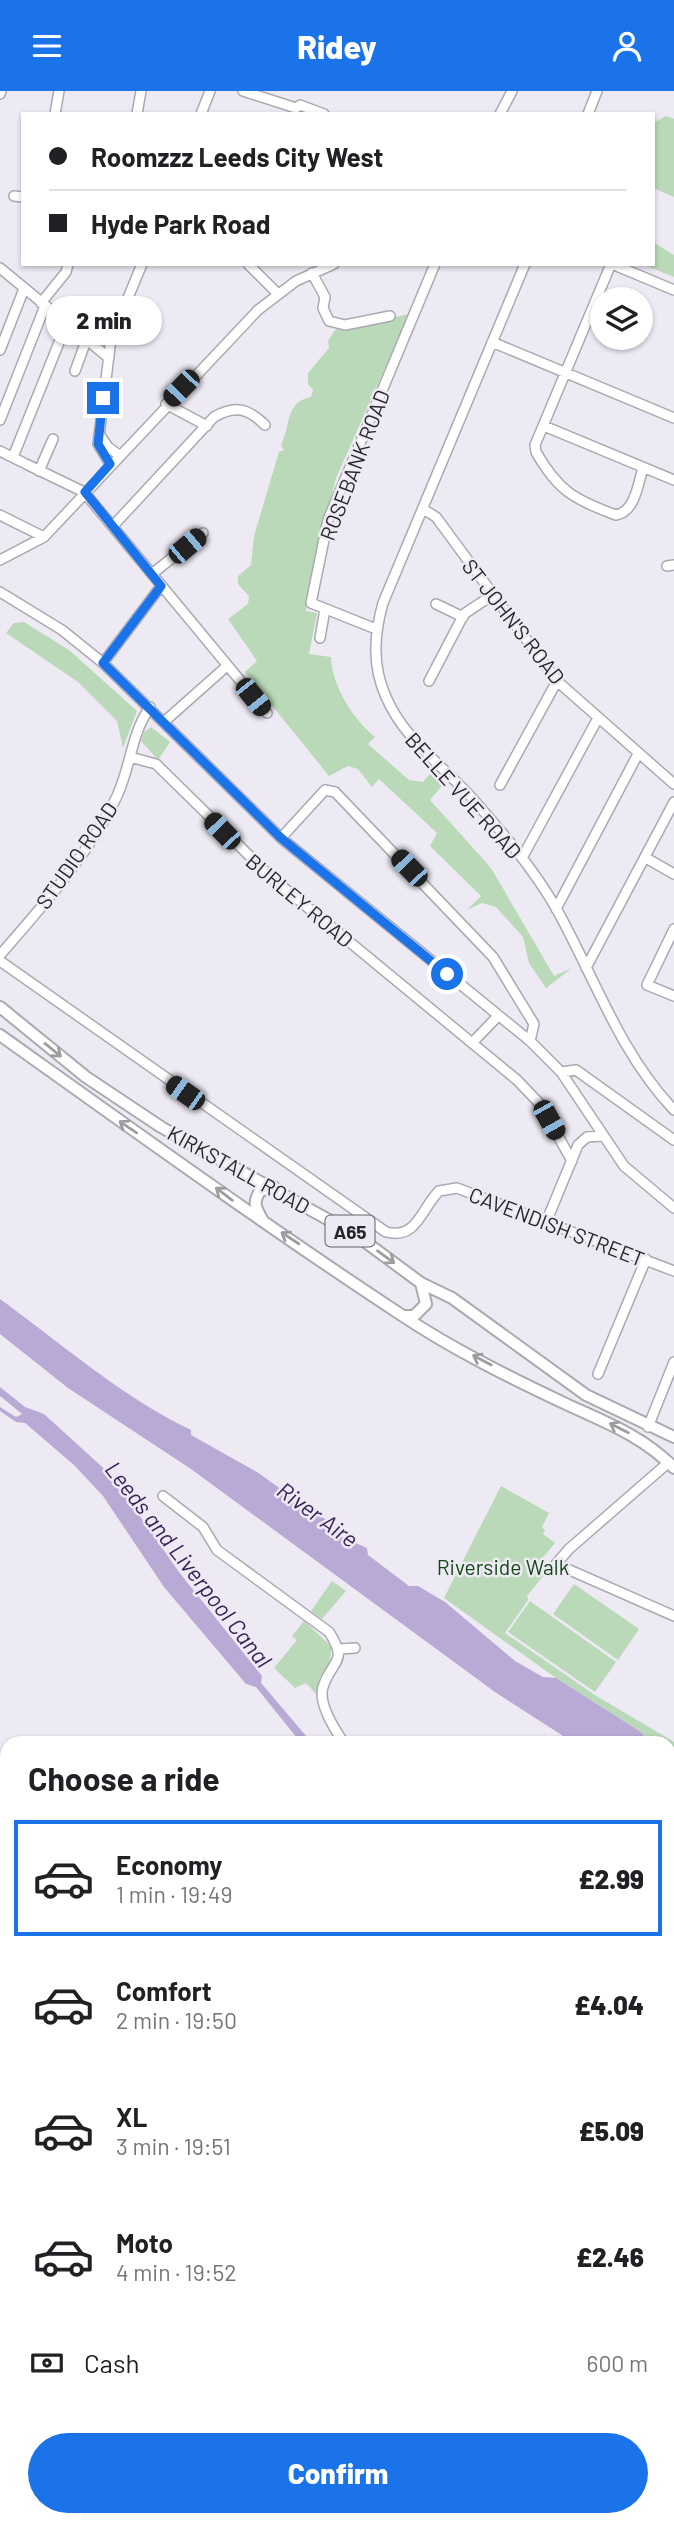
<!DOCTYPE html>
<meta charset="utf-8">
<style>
:root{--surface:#fff;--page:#f2f2f2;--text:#202124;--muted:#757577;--line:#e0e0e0;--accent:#1a73e8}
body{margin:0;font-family:Barlow,sans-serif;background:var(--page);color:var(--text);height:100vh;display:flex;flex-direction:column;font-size:26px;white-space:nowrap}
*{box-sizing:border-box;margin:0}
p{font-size:23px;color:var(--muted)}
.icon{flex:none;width:38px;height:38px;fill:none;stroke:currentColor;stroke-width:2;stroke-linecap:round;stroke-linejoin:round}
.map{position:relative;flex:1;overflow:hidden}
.sheet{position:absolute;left:0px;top:1645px;width:676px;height:791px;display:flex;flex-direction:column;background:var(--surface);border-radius:21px 21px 0 0;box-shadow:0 2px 5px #0004}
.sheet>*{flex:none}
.guide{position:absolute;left:21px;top:21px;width:634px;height:154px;border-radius:0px;box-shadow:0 2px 5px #0004;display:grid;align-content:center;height:154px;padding:0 28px;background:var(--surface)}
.fabs{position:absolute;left:590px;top:196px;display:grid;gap:14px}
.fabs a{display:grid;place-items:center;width:63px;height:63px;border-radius:50%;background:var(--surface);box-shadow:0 2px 5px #0004;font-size:35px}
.end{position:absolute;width:32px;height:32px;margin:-16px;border:9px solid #1a73e8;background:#fff;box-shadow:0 0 0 4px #fff}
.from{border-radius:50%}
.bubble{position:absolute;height:49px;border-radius:24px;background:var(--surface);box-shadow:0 2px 5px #0004;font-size:23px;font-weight:800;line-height:49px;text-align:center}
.car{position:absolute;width:21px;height:42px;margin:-21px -10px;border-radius:9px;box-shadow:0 0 5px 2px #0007;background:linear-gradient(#222 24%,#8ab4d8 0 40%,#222 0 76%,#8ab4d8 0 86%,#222 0)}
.guide b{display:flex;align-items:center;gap:24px;height:66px;font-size:26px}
.guide b+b{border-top:2px solid var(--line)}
.guide i{width:18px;height:18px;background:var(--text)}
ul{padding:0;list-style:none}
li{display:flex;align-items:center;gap:21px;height:116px;margin:0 14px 10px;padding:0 14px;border:4px solid transparent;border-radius:0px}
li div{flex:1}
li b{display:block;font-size:26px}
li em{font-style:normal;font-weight:800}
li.current{border-color:var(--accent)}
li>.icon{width:63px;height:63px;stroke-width:1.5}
h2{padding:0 28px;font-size:32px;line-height:84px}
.pay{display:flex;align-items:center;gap:18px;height:77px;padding:0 28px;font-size:26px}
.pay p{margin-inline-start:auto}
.primary-button{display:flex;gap:14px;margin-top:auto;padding:14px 28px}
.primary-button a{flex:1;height:80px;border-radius:42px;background:var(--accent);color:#fff;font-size:28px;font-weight:800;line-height:80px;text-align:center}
header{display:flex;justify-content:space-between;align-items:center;height:91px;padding:0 28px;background:var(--accent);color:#fff;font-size:32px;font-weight:800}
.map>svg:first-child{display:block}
.green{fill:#b9d9b8}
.water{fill:#b9aad5}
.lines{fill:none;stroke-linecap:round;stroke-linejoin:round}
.minor-casing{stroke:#aba8b1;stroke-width:12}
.major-casing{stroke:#aba8b1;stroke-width:14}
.highway-casing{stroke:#aba8b1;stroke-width:16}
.minor{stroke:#fff;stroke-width:9}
.major{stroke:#fff;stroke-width:10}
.highway{stroke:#fff;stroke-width:12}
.rail{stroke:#4f4d52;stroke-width:2.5;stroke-dasharray:10 5;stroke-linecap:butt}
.oneway{stroke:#9d9d9f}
.route{stroke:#1a73e8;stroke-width:9}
.labels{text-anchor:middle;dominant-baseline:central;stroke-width:5;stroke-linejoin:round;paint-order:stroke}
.shield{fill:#eeeaf4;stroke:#626066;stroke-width:2}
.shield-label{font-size:19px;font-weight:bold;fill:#262529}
.street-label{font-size:21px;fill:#262529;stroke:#eeeaf4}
.park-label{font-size:21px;fill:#154819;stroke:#eeeaf4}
.water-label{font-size:23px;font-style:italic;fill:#392257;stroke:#eeeaf4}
</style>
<header><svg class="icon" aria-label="menu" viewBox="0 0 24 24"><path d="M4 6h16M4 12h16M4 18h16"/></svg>Ridey<svg class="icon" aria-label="person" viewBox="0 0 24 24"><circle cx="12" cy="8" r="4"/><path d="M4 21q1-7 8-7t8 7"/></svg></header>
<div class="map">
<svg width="674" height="2436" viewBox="0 0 674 2436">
<rect width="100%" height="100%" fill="#eeeaf4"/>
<!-- green -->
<path class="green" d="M666 25 674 28V106L653 97V37L655 31Z
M653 151 674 164V186L642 173H653Z
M409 223 336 387 306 509V520L317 522 309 563 331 566C332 595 353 628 375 646L368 653 409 689 423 691 432 680 445 691 430 709 491 777 554 885 572 877 546 897 529 872 523 846 496 816 482 812 467 819 481 805 430 755 437 742 379 688 372 696 358 678 348 675 329 685 245 581 257 570 228 528 248 513 249 505 238 493V485L251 474 254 445 279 361 284 359 281 354C291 334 285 311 311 306L313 299 308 293V282L329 257 328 250 335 239Z
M24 531 69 559 137 620 123 657 117 630 78 591 6 542 14 532Z
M151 636 170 651 158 669 141 650 144 641Z
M501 1395 549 1422 542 1436 545 1439 543 1443 555 1452 540 1470 544 1484 527 1505 528 1509 505 1542 595 1604 674 1651V1669L669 1666 668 1652H649L641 1641 556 1587 444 1507Z
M332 1490 346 1500 322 1528 311 1520Z
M574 1493 639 1538 618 1569 553 1523Z
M530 1510 616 1571 595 1601 508 1541Z
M304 1530 332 1556 329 1572 319 1588 318 1605 306 1592 295 1597 274 1577 297 1549 292 1545Z
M0 2029 7 2033V2131L0 2127Z"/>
<!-- water -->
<path class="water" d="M0 1208C62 1253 122 1306 191 1339V1344L257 1381 306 1416 316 1417 317 1423 332 1432 342 1446 367 1457 368 1464 409 1495H418L445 1511 515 1570 543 1586 556 1587 641 1641 649 1652H574L495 1601 191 1378 68 1297 0 1243Z
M0 1296 25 1316 44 1323 111 1384 179 1481 262 1585 261 1592 307 1646 318 1652H301L256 1596 246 1593 164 1496 103 1405 74 1374 25 1332 16 1331 0 1320V1316L16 1326 22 1323 0 1305Z"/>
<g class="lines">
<defs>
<path id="minor" d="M243 0 296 17 300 14 324 23
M0 3 1 0
M55 23 59 0
M137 23 141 0
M201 23 210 0
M500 23 512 0
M588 23 597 0
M14 105 23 106
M248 173 278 203
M525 173 383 512C374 544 372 575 386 606 404 648 442 674 472 707 502 741 533 777 556 817 594 885 619 961 674 1019
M611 173 535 354 536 361C558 400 575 409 616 424 635 421 638 393 643 377
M612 173 674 199
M0 177 109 267
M312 182 325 206 323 217 329 230 345 234 390 225
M41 212 66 181 68 173
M492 251 674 327
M0 259 24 198
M75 280 86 250
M166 313 207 335
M0 329 45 215
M544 335 674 389
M99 343 108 356 119 364
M0 360 22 371
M13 366 66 234
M26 373 84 401 267 622
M110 373 98 353 111 248 142 173
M39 380 53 348
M423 418 436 426 557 590 674 693
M0 424 44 446
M113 435 214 326C235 314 248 317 265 334
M0 469 44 446 258 219 296 190 334 173
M667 475 674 474
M152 483 203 442
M0 501 62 539 103 572 281 747 530 950 561 981 624 1075 674 1117
M436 513 463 526
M376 538 311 512 328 429 435 173
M320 547 325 518
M103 572 161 495
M429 590 464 523 491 505
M165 630 227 575
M130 666 156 673 272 787 517 989 540 1013 572 1070
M500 694 557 590
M281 747 325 699 335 701 493 866 534 933 530 950
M522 767 598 627
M646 767 674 783
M556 818 638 663
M674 838 647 894 674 905
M0 864C42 816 89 763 117 705 131 675 131 643 150 616
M0 870 386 1141C417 1149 421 1118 439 1100L457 1097 674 1180
M586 877 674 711
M473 951 498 925
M561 981 576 979 674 1049
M547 1129 578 1054 587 1046 602 1045
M598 1283 646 1168
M648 1336 674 1271
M669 1371 569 1458 556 1473 674 1525
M163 1405 203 1436 217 1459 329 1541C349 1572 332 1568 323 1596 318 1612 335 1639 344 1652
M340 1558 355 1557
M0 1713 7 1717
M668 1873 674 1876
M668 2000 674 2001
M0 2180 7 2184
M0 2286 7 2291
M668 2374 674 2371
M0 2378 7 2367
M668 2420 673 2409
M560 2436 573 2429
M662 2436 665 2429"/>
<path id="major" d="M0 916 86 986 161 1036 356 1144 421 1192 452 1207 586 1304 674 1346
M0 944C133 1039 266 1135 403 1225 454 1259 511 1287 566 1313 605 1331 643 1345 674 1377
M262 1128C255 1116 253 1111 260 1100L274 1096
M404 1225H414L426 1213 421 1192
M0 1783 7 1787
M0 1798 7 1802
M0 2410 7 2406"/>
<path id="highway" d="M668 1737 674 1732
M668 1759 674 1753
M309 2429V2436
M323 2436 324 2429"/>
</defs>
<!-- minor casing -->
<use href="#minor" class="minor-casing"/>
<!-- major casing -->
<use href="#major" class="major-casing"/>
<!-- highway casing -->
<use href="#highway" class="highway-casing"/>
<!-- minor -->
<use href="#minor" class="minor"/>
<!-- major -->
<use href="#major" class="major"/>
<!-- highway -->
<use href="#highway" class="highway"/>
<!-- rail -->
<path class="rail" d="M0 1750 7 1755
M0 1763 7 1767
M668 2172 674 2176
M668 2191 674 2194
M668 2228 674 2229
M668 2257 674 2258
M198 2436 211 2429
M256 2436 265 2429"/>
</g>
<!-- one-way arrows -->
<defs><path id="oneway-shaft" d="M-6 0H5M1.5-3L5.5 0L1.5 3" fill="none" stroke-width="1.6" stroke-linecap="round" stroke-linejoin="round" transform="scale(1.75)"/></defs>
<g class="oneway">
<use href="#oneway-shaft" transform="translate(53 959) rotate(39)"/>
<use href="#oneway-shaft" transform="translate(128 1036) rotate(-146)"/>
<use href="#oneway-shaft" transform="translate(224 1103) rotate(-143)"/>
<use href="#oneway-shaft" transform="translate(290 1147) rotate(-147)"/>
<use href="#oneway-shaft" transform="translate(386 1166) rotate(36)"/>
<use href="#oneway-shaft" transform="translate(482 1269) rotate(-152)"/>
<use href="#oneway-shaft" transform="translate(619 1337) rotate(-153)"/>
</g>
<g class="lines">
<!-- route -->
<path class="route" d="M103 307 98 353 110 373 85 401 161 495 103 572 281 747 447 883"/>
</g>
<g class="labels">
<!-- shield labels -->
<rect class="shield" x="325.5" y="1124.5" width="49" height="31" rx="5"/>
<g class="shield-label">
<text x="350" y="1140">A65</text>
</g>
<!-- street labels -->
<g class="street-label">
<text transform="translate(354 374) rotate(-69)">ROSEBANK ROAD</text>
<text transform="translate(514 530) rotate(52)">ST JOHN'S ROAD</text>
<text transform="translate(464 704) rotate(48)">BELLE VUE ROAD</text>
<text transform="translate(76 764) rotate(-55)">STUDIO ROAD</text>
<text transform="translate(300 809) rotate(40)">BURLEY ROAD</text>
<text transform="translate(239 1078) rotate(29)">KIRKSTALL ROAD</text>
<text transform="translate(557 1135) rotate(21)">CAVENDISH STREET</text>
</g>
<!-- park labels -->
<g class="park-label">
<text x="503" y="1475">Riverside Walk</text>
</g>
<!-- water labels -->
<g class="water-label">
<text transform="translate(318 1423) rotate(36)">River Aire</text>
<text transform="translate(189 1473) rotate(52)">Leeds and Liverpool Canal</text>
</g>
</g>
</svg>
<div class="fabs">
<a><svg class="icon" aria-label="layers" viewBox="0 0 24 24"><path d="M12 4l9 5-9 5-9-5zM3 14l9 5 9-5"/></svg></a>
</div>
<i class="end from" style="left:447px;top:883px"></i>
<i class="end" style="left:103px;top:307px"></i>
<div class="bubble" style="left:46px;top:205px;width:116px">2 min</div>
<i class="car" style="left:181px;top:297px;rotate:224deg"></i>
<i class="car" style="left:187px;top:455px;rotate:50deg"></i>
<i class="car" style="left:253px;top:606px;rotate:141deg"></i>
<i class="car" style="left:222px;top:740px;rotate:316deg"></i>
<i class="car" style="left:409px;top:777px;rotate:316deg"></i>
<i class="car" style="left:185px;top:1002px;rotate:305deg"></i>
<i class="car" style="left:549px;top:1029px;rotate:151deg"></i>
<div class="guide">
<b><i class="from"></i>Roomzzz Leeds City West</b>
<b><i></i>Hyde Park Road</b>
</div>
<section class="sheet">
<h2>Choose a ride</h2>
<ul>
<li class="current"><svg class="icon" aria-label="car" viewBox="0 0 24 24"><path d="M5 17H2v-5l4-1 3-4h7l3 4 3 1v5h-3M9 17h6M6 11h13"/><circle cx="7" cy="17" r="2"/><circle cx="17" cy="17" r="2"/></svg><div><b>Economy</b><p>1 min · 19:49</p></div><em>£2.99</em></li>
<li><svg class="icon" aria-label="car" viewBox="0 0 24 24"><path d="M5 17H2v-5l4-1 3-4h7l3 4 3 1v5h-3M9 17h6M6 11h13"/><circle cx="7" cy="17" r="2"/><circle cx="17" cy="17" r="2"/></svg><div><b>Comfort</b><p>2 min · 19:50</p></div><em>£4.04</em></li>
<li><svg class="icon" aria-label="car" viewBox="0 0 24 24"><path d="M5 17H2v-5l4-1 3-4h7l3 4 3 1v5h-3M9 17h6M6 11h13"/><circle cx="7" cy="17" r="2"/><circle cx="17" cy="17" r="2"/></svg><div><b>XL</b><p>3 min · 19:51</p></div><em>£5.09</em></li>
<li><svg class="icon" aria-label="car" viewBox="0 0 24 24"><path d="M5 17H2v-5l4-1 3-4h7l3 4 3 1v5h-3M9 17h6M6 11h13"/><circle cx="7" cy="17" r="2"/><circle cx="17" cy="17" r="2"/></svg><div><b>Moto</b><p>4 min · 19:52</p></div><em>£2.46</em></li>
</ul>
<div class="pay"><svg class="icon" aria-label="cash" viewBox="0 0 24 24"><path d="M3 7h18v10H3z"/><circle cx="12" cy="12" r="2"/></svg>Cash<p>600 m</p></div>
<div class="primary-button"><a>Confirm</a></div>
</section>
</div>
